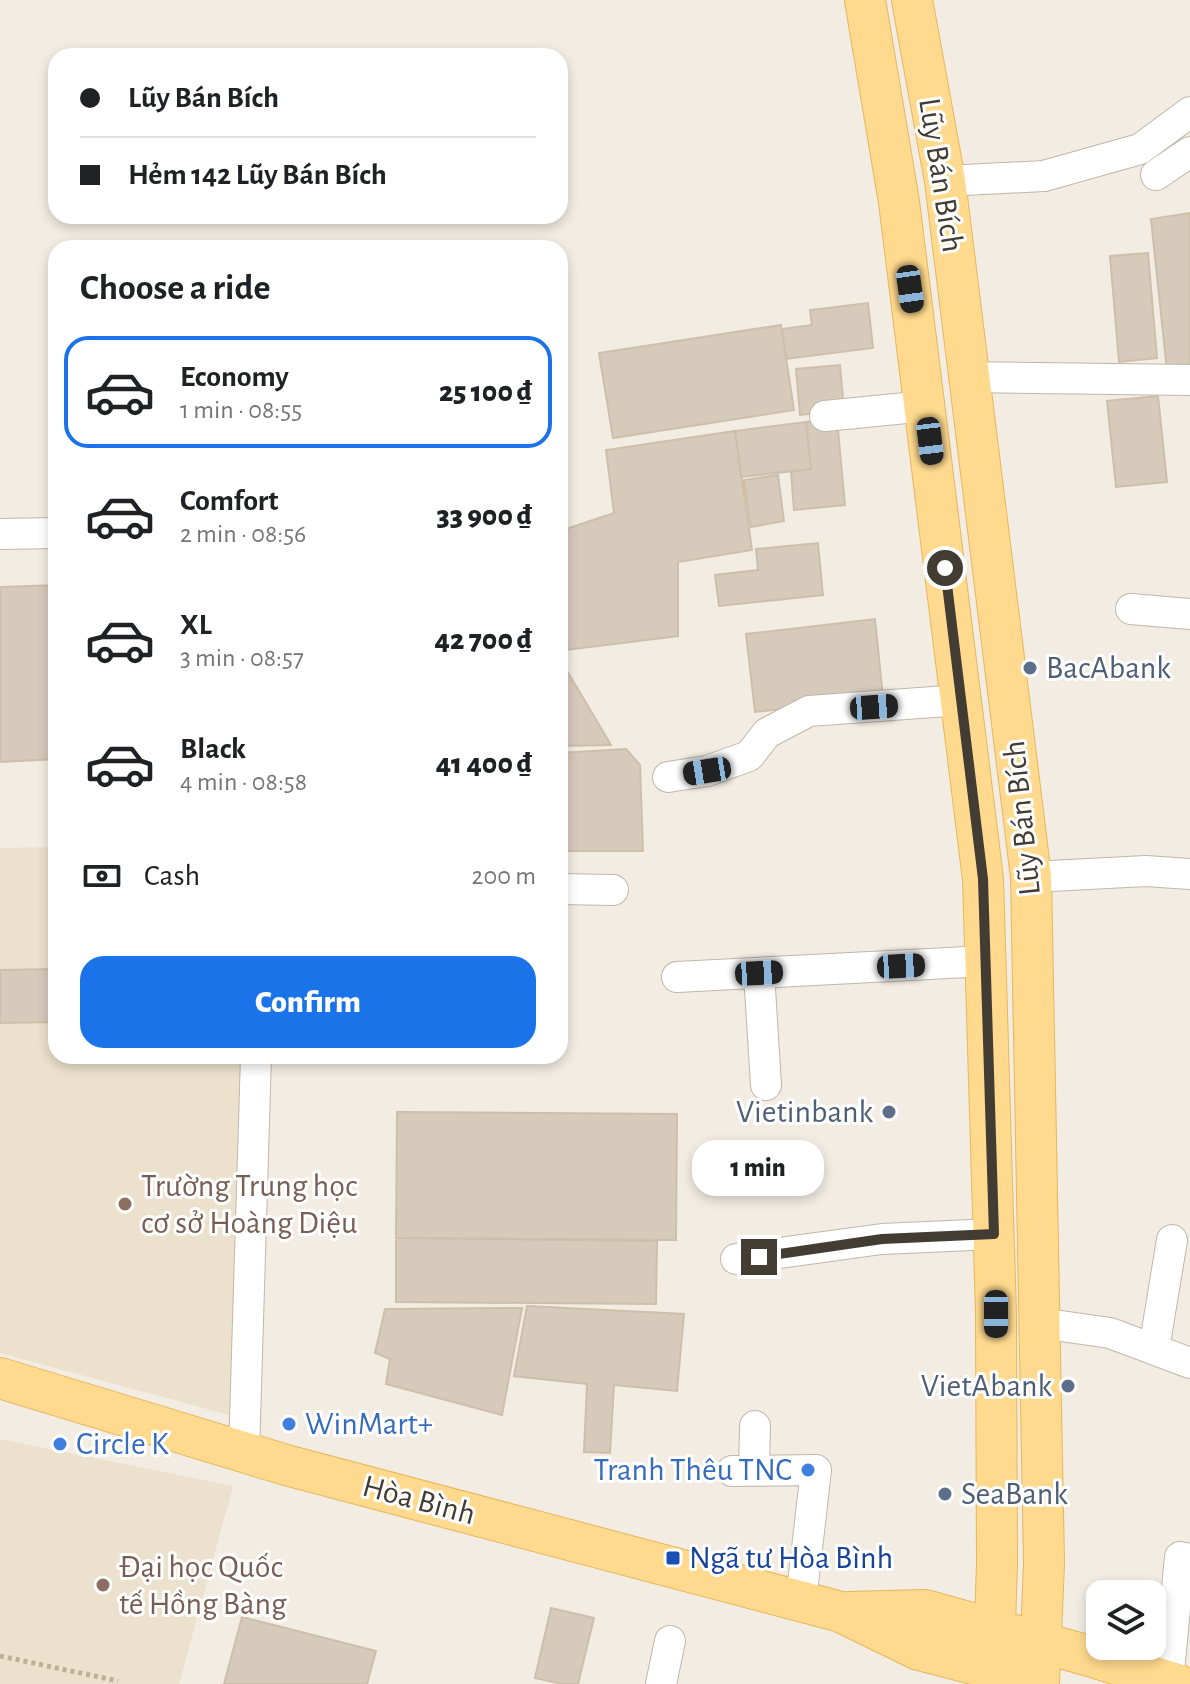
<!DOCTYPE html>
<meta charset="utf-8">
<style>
:root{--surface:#fff;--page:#f6f6f6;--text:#202124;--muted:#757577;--line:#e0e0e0;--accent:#1a73e8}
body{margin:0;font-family:"Alegreya Sans",sans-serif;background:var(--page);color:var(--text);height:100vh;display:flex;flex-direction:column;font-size:30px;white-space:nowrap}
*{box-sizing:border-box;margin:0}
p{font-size:26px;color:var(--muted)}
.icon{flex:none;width:44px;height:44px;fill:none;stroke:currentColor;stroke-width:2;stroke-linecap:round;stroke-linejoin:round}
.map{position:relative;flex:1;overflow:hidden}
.details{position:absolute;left:48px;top:240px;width:520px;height:824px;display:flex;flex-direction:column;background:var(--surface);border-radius:24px;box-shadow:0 4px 12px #0003}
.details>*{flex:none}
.banner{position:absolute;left:48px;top:48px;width:520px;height:176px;border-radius:24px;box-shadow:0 4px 12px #0003;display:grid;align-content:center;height:176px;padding:0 32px;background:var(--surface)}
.controls{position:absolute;left:1086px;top:1580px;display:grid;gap:16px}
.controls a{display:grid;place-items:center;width:80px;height:80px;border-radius:16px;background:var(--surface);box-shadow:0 4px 12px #0003;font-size:40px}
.end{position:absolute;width:36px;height:36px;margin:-18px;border:10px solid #433c33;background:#fff;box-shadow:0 0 0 4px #fff}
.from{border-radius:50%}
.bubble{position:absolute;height:56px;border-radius:24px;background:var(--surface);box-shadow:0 4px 12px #0003;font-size:26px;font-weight:800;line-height:56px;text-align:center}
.car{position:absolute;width:24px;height:48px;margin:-24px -12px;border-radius:10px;box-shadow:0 0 6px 2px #0007;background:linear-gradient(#222 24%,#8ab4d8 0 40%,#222 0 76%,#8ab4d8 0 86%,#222 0)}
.banner b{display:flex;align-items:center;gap:28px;height:76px;font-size:30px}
.banner b+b{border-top:2px solid var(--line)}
.banner i{width:20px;height:20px;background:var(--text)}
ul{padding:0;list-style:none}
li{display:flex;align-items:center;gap:24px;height:112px;margin:0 16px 12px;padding:0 16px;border:4px solid transparent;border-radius:24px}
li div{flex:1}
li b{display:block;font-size:30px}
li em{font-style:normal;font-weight:800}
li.current{border-color:var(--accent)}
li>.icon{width:72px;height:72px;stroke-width:1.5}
h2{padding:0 32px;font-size:36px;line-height:96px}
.pay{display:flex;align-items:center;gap:20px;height:88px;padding:0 32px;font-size:30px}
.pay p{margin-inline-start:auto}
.button{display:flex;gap:16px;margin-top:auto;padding:16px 32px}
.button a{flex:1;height:92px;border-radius:24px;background:var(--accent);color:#fff;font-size:32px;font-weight:800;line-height:92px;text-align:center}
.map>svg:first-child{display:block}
.education{fill:#ebe1cc}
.building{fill:#d6cabb;stroke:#cebfab;stroke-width:2}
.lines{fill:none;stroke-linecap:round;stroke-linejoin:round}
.minor-casing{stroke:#c0b7a8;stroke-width:32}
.major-casing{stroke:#e6b75c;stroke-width:42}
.path{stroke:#bfaf96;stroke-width:5;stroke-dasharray:4 4;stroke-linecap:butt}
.minor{stroke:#fff;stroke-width:30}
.major{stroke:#ffda8e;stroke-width:40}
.route{stroke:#433c33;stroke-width:10}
.service-dot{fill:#5c6f8a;stroke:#fff;stroke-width:3}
.education-dot{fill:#8d6e63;stroke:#fff;stroke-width:3}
.shop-dot{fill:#3f7fe0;stroke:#fff;stroke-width:3}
.transit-dot{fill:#1a4fb4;stroke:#fff;stroke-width:3}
.labels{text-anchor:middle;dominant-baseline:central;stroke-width:6;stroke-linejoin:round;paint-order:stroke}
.street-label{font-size:32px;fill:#433c33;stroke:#fff}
.service-label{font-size:32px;fill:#4e5e75;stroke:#fff;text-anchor:start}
.education-label{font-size:32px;fill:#785e54;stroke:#fff;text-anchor:start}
.shop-label{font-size:32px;fill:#366cbe;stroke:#fff;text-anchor:start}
.transit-label{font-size:32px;fill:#164399;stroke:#fff;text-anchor:start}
</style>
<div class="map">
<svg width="1190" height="1684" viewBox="0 0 1190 1684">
<rect width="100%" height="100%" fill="#f2ece2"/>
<!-- education -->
<path class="education" d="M56 847V1056H253L244 1419 0 1353V848Z
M0 1439 233 1486 179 1684H0Z"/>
<!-- building -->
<path class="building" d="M1190 213V369L1167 371 1151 219Z
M1148 253 1157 358 1119 362 1110 256Z
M868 303 873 348 786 359 782 329 812 325 810 310Z
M781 325 794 410 613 438 599 353Z
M840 365 844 410 800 415 796 369Z
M1158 396 1167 482 1116 487 1107 401Z
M837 419 845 505 794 510 791 472 811 469 806 422Z
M806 422 811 469 741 477 735 431Z
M735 431 752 550 678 562V636L566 650 560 641V531L614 513 606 450Z
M778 475 784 521 751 527 744 480Z
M818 543 823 595 719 606 715 575 758 570 756 549Z
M56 585V759L0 762V587Z
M875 619 883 697 755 712 746 634Z
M560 659 611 745 560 746Z
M626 749 640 765 643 851H560V753Z
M56 969V1022L0 1023V970Z
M397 1112 677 1114 676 1240 396 1238Z
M396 1238 657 1241 656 1304 396 1302Z
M527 1306 684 1314 677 1391 614 1385 610 1453 584 1452 587 1384 514 1376Z
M522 1308 502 1415 386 1384 390 1359 375 1353 385 1309Z
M551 1608 594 1618 578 1684H562L535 1678Z
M242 1617 376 1651 367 1684H224Z"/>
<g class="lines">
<defs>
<path id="minor" d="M1156 175 1190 152
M945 181 1044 176 1140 149 1190 112
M970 377 1190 380
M825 416 926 406
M0 534 56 533
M1131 609 1190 614
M668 777 707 771 749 756 767 733 809 711 961 700
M1031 877 1146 871 1190 874
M560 889 613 890
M759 973 766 1085
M677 977 987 961
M736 1259 882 1239 994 1234
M1040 1323 1110 1333 1190 1363
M1154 1349 1172 1240
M244 1453 256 1056
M732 1471 816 1470 801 1601
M754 1471 755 1426
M1168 1681 1180 1557 1190 1559
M661 1684 670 1641"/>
<path id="major" d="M865 0 899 202 983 879 996 1314 997 1564 993 1684
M912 0 945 181 1031 877 1044 1563 1039 1684
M0 1378 286 1465 841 1612 919 1650 1020 1676
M849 1612 925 1610 1093 1657 1177 1684"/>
</defs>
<!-- minor casing -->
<use href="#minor" class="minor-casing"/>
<!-- major casing -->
<use href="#major" class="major-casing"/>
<!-- path -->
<path class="path" d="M0 1656 118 1681"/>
<!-- minor -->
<use href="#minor" class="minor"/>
<!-- major -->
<use href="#major" class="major"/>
</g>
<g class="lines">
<!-- route -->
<path class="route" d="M759 1257 882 1239 994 1234 983 879 945 568"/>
</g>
<!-- markers -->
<g class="service-dot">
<circle cx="1030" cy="668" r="8"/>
<circle cx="889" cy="1112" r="8"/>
<circle cx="1068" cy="1386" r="8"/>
<circle cx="945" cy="1494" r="8"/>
</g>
<g class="education-dot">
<circle cx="125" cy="1204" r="8"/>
<circle cx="103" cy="1585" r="8"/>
</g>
<g class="shop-dot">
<circle cx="289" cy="1424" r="8"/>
<circle cx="60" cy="1444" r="8"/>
<circle cx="808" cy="1470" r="8"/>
</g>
<rect class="transit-dot" x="665" y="1550" width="16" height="16" rx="4"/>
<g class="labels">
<!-- street labels -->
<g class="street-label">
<text transform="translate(941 175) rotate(81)">Lũy Bán Bích</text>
<text transform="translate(1022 818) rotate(-96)">Lũy Bán Bích</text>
<text transform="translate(419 1500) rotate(15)">Hòa Bình</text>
</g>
<!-- service labels -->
<g class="service-label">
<text x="1046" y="668">BacAbank</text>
<text x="873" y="1112" text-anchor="end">Vietinbank</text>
<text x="1052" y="1386" text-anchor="end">VietAbank</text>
<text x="961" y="1494">SeaBank</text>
</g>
<!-- education labels -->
<g class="education-label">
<text x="141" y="1186">Trường Trung học<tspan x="141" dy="37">cơ sở Hoàng Diệu</tspan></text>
<text x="119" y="1567">Đại học Quốc<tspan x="119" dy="37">tế Hồng Bàng</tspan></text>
</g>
<!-- shop labels -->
<g class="shop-label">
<text x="305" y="1424">WinMart+</text>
<text x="76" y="1444">Circle K</text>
<text x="792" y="1470" text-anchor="end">Tranh Thêu TNC</text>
</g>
<!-- transit labels -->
<g class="transit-label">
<text x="689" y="1558">Ngã tư Hòa Bình</text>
</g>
</g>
</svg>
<div class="controls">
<a><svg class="icon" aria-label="layers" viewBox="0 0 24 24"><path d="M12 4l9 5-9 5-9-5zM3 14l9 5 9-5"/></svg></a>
</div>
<i class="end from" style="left:945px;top:568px"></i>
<i class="end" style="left:759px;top:1257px"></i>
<div class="bubble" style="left:692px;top:1140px;width:132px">1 min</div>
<i class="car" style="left:910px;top:289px;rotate:172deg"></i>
<i class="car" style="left:930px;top:441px;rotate:173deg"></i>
<i class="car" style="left:874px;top:707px;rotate:86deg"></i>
<i class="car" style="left:707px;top:771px;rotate:261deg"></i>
<i class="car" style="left:901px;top:966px;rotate:87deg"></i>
<i class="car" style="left:759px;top:973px;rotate:87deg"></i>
<i class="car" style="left:996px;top:1314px;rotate:180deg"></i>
<div class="banner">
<b><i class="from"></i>Lũy Bán Bích</b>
<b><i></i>Hẻm 142 Lũy Bán Bích</b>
</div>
<section class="details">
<h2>Choose a ride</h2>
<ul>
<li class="current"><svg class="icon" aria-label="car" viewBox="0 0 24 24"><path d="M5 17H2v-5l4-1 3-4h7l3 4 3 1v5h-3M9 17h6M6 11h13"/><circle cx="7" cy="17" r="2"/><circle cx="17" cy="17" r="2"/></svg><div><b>Economy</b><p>1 min · 08:55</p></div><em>25 100 ₫</em></li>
<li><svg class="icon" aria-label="car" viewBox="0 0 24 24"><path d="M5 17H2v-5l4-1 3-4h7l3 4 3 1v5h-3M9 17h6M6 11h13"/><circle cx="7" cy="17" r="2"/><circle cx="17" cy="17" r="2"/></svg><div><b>Comfort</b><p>2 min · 08:56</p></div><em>33 900 ₫</em></li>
<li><svg class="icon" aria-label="car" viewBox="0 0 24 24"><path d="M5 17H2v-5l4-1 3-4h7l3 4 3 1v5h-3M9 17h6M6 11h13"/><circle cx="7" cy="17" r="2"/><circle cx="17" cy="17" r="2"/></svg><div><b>XL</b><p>3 min · 08:57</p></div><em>42 700 ₫</em></li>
<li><svg class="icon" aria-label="car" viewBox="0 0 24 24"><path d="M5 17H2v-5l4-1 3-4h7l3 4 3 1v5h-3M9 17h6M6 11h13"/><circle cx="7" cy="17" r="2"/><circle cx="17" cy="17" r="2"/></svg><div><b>Black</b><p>4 min · 08:58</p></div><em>41 400 ₫</em></li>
</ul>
<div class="pay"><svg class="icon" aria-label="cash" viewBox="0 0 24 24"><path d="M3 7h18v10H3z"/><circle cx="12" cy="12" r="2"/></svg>Cash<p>200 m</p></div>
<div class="button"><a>Confirm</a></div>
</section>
</div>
